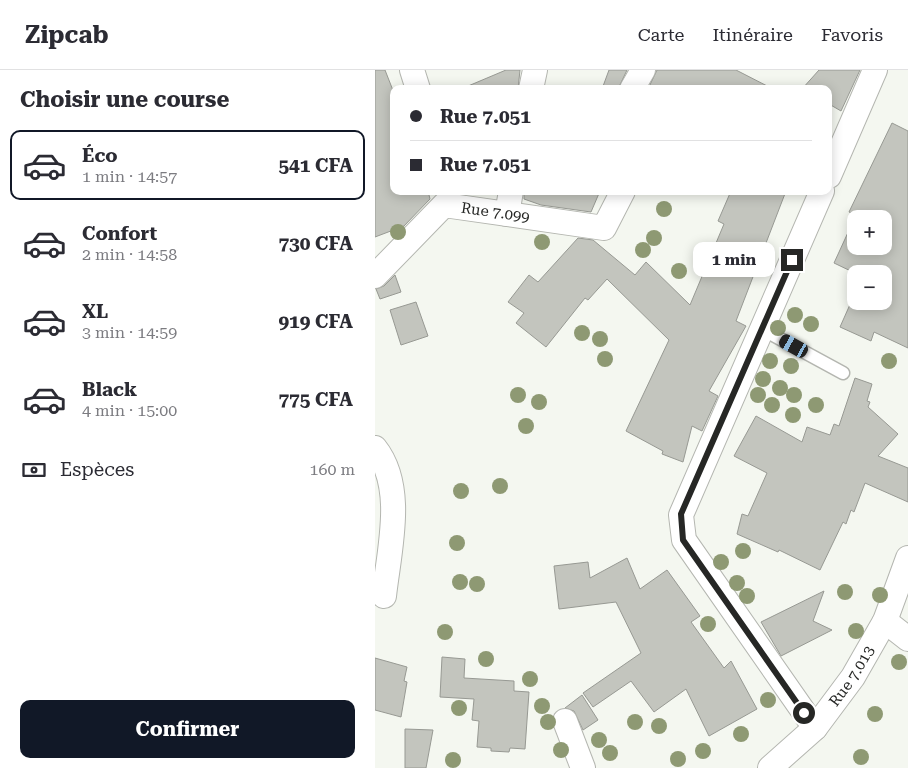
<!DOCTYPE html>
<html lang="fr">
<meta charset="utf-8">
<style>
:root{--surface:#fff;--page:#f2f2f3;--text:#2b2b33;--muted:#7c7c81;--line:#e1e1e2;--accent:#111827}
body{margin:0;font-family:"Roboto Serif",serif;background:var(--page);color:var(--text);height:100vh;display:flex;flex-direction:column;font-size:19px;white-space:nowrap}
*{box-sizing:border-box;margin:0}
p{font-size:16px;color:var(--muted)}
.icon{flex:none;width:28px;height:28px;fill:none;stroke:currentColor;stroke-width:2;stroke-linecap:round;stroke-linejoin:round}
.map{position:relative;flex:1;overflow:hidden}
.details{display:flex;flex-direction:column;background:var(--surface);width:375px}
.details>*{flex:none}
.hud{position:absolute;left:15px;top:15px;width:442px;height:110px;border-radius:10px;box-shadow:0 2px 12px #0003;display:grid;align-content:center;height:110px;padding:0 20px;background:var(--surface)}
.buttons{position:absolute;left:472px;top:140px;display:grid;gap:10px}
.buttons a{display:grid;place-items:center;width:45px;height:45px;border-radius:10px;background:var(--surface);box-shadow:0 2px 12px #0003;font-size:25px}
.end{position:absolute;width:22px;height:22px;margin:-11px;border:6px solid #262725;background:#fff;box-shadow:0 0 0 2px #fff}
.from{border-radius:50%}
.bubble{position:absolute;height:35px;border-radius:10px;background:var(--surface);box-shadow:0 2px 12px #0003;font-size:16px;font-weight:700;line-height:35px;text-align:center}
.car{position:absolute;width:15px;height:30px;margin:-15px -8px;border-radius:6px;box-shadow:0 0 4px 1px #0007;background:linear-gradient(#222 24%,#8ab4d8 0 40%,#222 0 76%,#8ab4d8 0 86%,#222 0)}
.hud b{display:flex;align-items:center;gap:18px;height:48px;font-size:19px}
.hud b+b{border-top:1px solid var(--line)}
.hud i{width:12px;height:12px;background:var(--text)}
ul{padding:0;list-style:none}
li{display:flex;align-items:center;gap:15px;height:70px;margin:0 10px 8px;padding:0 10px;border:2px solid transparent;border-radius:10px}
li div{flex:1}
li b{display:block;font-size:19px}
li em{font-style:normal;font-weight:700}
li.current{border-color:var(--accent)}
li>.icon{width:45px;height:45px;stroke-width:1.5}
h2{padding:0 20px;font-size:22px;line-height:60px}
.pay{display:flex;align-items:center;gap:12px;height:55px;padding:0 20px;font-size:19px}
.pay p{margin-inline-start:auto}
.action{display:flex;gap:10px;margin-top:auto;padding:10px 20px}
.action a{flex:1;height:58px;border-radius:10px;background:var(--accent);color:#fff;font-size:20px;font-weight:700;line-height:58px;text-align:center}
header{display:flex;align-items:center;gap:30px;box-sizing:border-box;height:70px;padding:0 25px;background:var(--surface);border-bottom:1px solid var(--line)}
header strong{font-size:24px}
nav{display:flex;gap:28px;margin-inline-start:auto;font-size:18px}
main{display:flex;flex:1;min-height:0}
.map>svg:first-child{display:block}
.building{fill:#c3c5be;stroke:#979993;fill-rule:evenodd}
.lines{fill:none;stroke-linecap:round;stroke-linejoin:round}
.service-casing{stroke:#b4b6b0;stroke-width:15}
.minor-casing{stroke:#b4b6b0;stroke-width:26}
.service{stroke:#fff;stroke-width:12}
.minor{stroke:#fff;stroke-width:24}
.tree{fill:#8e9973}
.route{stroke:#262725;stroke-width:6}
.labels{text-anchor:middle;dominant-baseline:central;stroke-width:5;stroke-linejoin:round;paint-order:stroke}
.street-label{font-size:15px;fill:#262725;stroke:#fff}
</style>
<header>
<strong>Zipcab</strong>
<nav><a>Carte</a><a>Itinéraire</a><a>Favoris</a></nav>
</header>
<main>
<section class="details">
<h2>Choisir une course</h2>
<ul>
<li class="current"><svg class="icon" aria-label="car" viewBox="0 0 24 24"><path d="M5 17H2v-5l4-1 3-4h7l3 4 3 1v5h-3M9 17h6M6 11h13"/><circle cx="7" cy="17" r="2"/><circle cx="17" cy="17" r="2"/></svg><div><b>Éco</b><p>1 min · 14:57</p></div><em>541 CFA</em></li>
<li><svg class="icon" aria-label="car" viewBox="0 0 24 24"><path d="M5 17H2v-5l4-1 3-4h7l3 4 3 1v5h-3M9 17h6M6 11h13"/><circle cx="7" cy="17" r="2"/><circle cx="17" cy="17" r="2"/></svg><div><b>Confort</b><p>2 min · 14:58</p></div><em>730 CFA</em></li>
<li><svg class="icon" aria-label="car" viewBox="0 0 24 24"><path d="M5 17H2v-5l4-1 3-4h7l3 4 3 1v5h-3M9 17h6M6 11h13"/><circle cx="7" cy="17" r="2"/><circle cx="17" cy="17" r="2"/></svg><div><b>XL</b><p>3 min · 14:59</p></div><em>919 CFA</em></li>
<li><svg class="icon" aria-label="car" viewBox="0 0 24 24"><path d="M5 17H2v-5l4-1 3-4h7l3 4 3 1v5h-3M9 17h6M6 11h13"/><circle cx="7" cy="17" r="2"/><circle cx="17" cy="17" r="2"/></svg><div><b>Black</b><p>4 min · 15:00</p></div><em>775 CFA</em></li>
</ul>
<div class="pay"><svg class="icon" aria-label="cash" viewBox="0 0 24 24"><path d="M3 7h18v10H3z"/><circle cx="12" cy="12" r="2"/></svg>Espèces<p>160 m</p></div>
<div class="action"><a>Confirmer</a></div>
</section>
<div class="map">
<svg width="533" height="698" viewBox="0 0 533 698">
<rect width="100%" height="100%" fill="#f4f7f0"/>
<!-- building -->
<path class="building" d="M0 0H10L19 23V121H53L55 129 29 156 0 167Z
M131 0H145L143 19H86Z
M234 0H252L243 19H227Z
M282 0H361L398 19H273Z
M444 0H485L466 41 454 34V18L427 19Z
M517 53 533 61V278L499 262 496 271 465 257 481 221V231H509V204H482L459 193 481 145 474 142ZM481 149H509V176H481Z
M149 121H225L216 142 166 135 149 129Z
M356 121H411L361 251 371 256 334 321 343 326 327 361 317 356 308 392 287 384 288 381 251 361 294 270 232 209 213 230 210 228 171 277 141 253 149 243 133 232 154 205 163 212 203 168 218 170 260 205 271 192 315 235 349 154 343 151Z
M20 205 26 222 5 229 1 219 9 216Z
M41 232 53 266 26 275 15 240Z
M480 308 497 314 492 331 495 332 493 337 523 364 503 386 533 398V432L490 413 479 442 476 440 471 454 468 452 445 500 404 480 403 482 362 464 367 444 373 446 392 403 359 386 381 346 427 372 432 357 455 365 459 354 464 356Z
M252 488 265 519 292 500 325 546 316 552 349 598 356 591 382 639 334 666 311 619 279 642 256 611 218 637 208 623 266 583 241 532 184 539 179 496 213 492 215 508Z
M449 521 438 551 457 560 406 586 386 552Z
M67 587 90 589 89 608 139 611V621L154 622 150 679 135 678 134 682 116 681V678L102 677 104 651 97 650 99 629 65 627Z
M0 588 32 597 29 611 32 612 26 647 0 640Z
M207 625 223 650 208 660 199 641 190 638Z
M30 659 58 660 51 698H30Z"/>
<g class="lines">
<defs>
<path id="service" d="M387 259 468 303"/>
<g id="minor">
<path d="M37 0 43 19"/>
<path d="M156 19 160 0"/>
<path d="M257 19 268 0"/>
<path d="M454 106 500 0"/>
<path d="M132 144 136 121"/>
<path id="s1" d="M0 206 69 135 229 158 248 121"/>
<path d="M0 378C31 417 14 480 9 526"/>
<path d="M510 551 533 569"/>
<path d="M190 651 208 698"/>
<path d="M440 658 309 470 306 445 447 121"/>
<path id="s2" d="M395 698 440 658 478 607 510 551 533 488"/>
</g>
</defs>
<!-- service casing -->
<use href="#service" class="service-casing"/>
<!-- minor casing -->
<use href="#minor" class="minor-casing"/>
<!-- service -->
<use href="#service" class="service"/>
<!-- minor -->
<use href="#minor" class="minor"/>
</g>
<!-- trees -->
<g class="tree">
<circle cx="289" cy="139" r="8"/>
<circle cx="23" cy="162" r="8"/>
<circle cx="279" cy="168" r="8"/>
<circle cx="167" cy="172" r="8"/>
<circle cx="268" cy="180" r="8"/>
<circle cx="304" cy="201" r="8"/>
<circle cx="420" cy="245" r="8"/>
<circle cx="436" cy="254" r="8"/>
<circle cx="403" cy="258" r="8"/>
<circle cx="207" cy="263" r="8"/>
<circle cx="225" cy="269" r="8"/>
<circle cx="230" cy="289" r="8"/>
<circle cx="395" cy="291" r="8"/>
<circle cx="514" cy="291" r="8"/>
<circle cx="416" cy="296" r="8"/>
<circle cx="388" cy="309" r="8"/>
<circle cx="405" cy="318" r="8"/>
<circle cx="143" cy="325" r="8"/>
<circle cx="383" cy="325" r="8"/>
<circle cx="419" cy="325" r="8"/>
<circle cx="164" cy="332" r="8"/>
<circle cx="397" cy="335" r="8"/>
<circle cx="441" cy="335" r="8"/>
<circle cx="418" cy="345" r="8"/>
<circle cx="151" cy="356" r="8"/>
<circle cx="125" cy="416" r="8"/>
<circle cx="86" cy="421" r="8"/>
<circle cx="82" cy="473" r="8"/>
<circle cx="368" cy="481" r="8"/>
<circle cx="346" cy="492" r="8"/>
<circle cx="85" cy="512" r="8"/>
<circle cx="362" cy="513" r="8"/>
<circle cx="102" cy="514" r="8"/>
<circle cx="470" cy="522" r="8"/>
<circle cx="505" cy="525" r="8"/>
<circle cx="372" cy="526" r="8"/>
<circle cx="333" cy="554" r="8"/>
<circle cx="481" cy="561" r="8"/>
<circle cx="70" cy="562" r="8"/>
<circle cx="111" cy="589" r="8"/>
<circle cx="524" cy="592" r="8"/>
<circle cx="155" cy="609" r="8"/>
<circle cx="393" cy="630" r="8"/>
<circle cx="167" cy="636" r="8"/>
<circle cx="84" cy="638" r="8"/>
<circle cx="500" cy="644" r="8"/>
<circle cx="173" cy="652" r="8"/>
<circle cx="260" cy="652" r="8"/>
<circle cx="284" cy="656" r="8"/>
<circle cx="366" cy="664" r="8"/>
<circle cx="224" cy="670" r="8"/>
<circle cx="186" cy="680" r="8"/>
<circle cx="328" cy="681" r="8"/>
<circle cx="235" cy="683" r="8"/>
<circle cx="486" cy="687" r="8"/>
<circle cx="303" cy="689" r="8"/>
<circle cx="78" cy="690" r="8"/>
</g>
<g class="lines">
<!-- route -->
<path class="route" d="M417 190 306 444 308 470 429 643"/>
</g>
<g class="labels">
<!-- street labels -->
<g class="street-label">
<text stroke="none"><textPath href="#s1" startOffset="151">Rue 7.099</textPath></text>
<text stroke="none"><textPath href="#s2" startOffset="124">Rue 7.013</textPath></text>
</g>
</g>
</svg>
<div class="buttons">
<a>+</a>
<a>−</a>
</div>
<i class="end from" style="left:429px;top:643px"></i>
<i class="end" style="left:417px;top:190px"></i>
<div class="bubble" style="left:318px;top:172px;width:82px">1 min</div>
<i class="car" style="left:419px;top:276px;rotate:299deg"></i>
<div class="hud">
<b><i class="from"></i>Rue 7.051</b>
<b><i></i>Rue 7.051</b>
</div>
</div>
</main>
